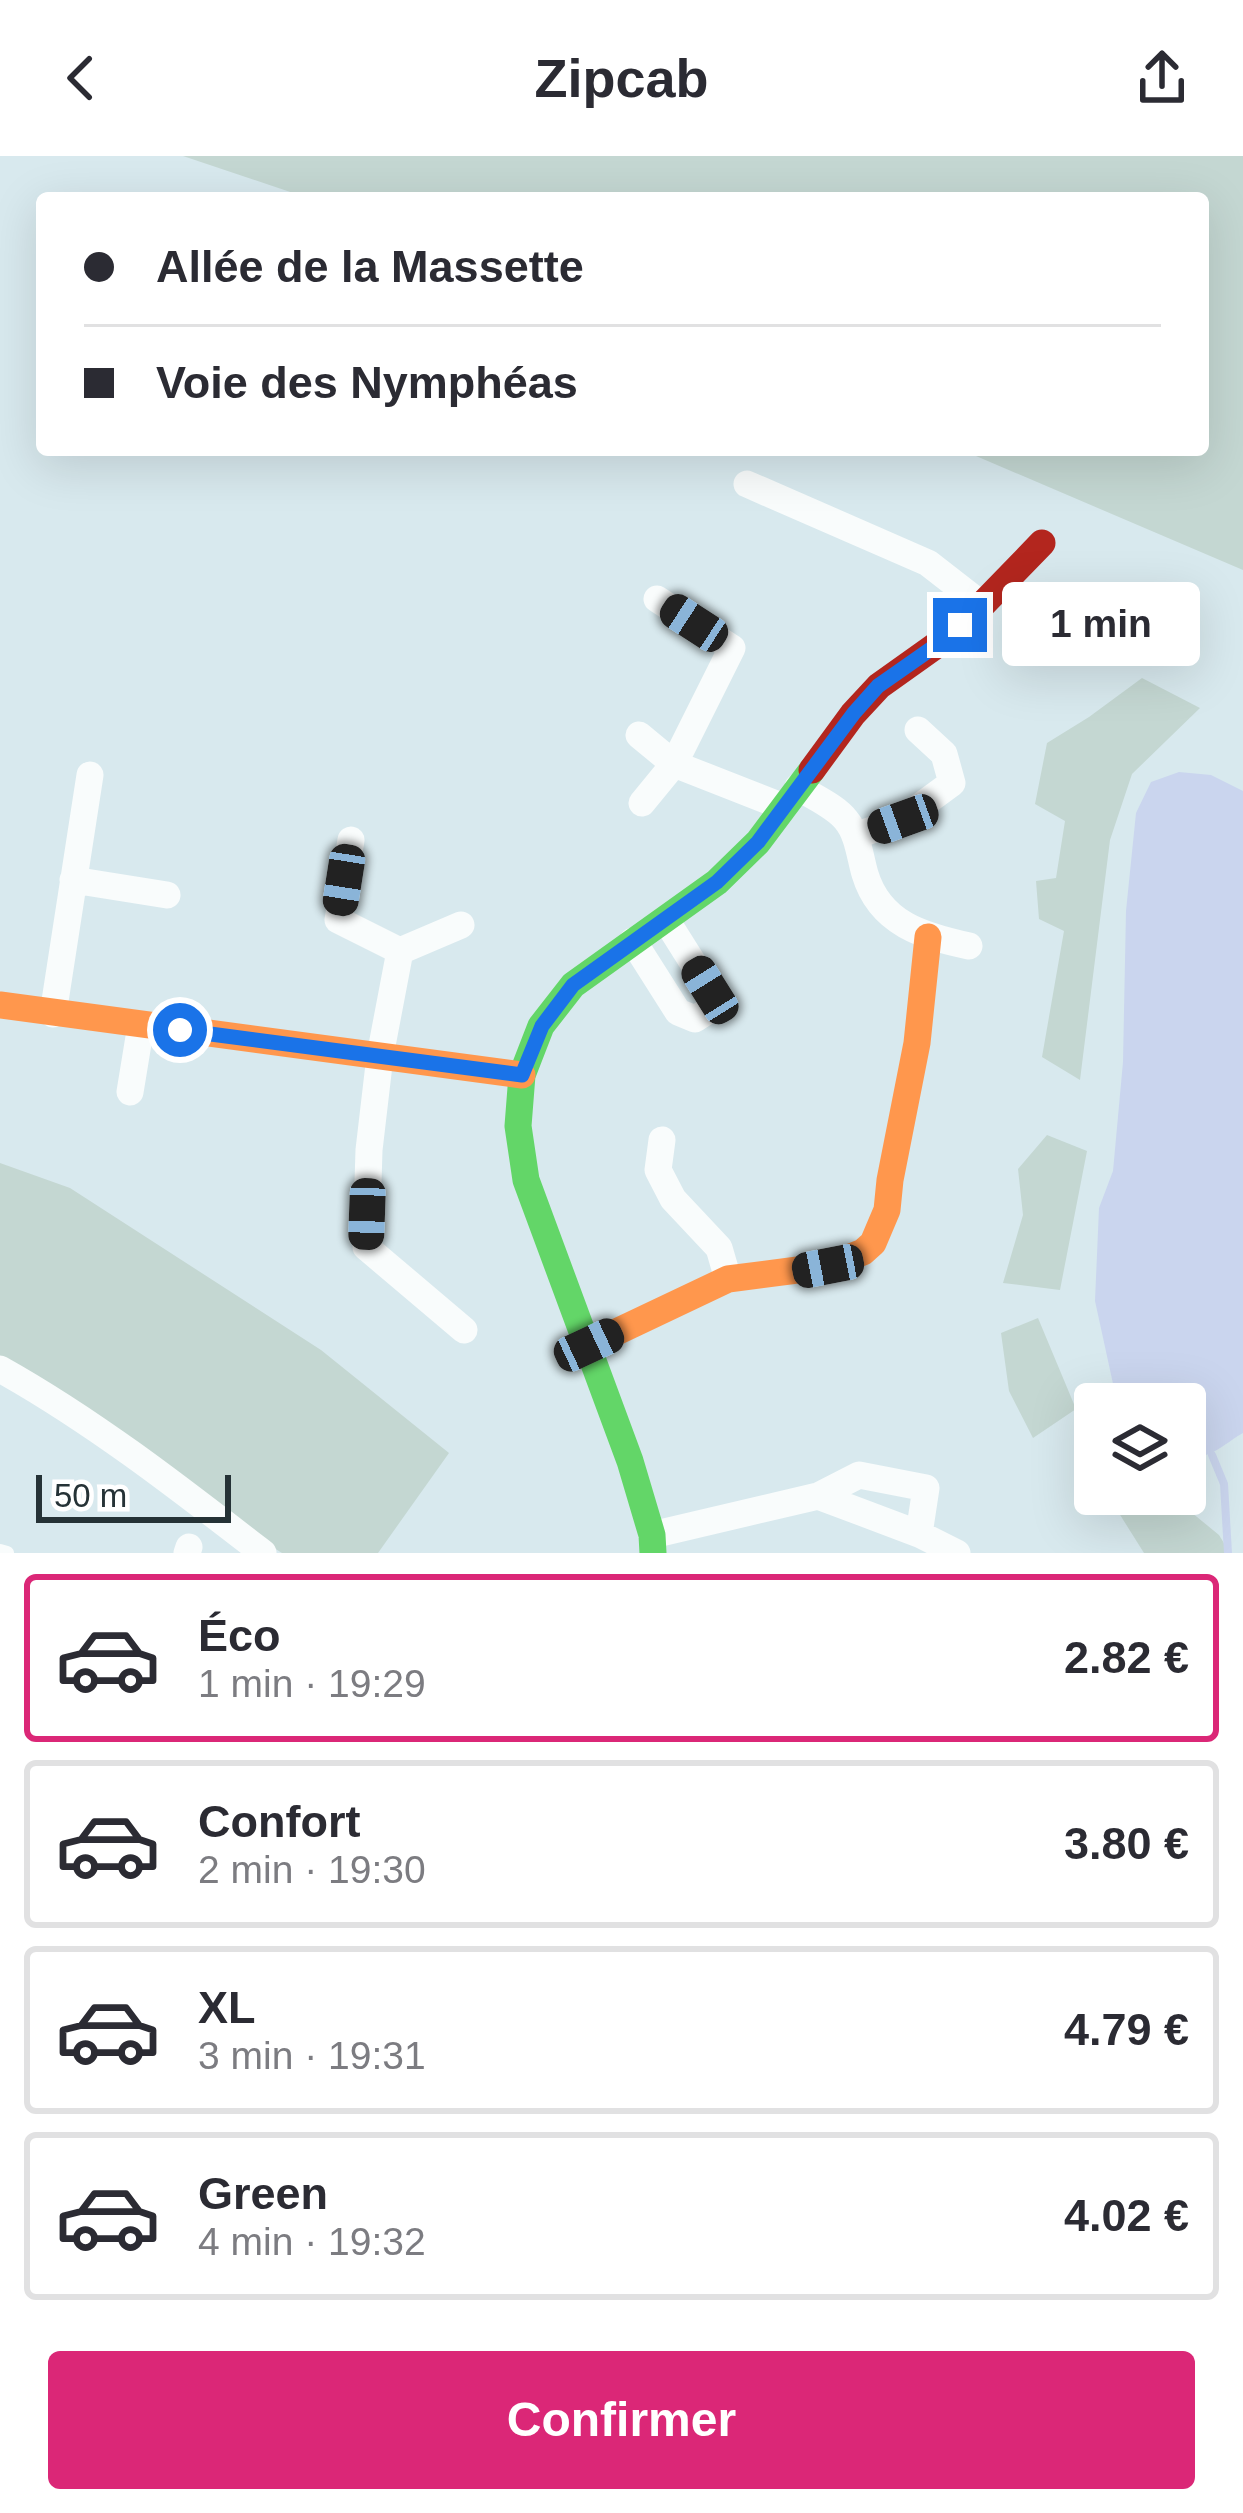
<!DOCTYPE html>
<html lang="fr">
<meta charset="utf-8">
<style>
:root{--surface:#fff;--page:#f2f2f3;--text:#2b2b33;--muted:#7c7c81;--line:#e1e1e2;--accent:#db2777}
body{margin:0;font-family:Arial,sans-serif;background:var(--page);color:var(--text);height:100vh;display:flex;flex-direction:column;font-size:45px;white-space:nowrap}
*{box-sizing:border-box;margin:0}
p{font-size:39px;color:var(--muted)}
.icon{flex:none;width:66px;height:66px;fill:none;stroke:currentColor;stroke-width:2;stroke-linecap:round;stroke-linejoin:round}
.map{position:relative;height:1397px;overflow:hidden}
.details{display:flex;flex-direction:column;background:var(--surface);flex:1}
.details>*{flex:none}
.banner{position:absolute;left:36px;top:36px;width:1173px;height:264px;border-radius:12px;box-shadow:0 12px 48px #0002;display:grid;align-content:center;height:264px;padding:0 48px;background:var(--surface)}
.buttons{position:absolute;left:1074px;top:1227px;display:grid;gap:24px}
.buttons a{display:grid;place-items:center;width:132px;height:132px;border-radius:12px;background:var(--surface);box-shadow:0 12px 48px #0002;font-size:60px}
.scale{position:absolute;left:36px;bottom:30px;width:195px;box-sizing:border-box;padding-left:12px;border:6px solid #253236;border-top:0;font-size:33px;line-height:42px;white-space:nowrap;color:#253236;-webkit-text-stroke:9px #fff;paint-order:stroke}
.end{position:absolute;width:54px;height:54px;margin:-27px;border:15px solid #1a73e8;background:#fff;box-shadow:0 0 0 6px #fff}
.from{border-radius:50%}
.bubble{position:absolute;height:84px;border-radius:12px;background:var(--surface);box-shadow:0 12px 48px #0002;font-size:39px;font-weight:700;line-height:84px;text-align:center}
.car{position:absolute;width:36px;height:72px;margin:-36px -18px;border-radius:15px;box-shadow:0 0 9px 3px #0007;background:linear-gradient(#222 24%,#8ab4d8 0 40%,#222 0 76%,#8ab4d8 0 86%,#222 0)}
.banner b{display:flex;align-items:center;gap:42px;height:114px;font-size:45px}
.banner b+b{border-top:3px solid var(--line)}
.banner i{width:30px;height:30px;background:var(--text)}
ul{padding:21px 0 0;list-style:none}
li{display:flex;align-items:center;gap:36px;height:168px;margin:0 24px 18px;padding:0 24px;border:6px solid var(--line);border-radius:12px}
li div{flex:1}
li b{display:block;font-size:45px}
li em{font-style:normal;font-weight:700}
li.on{border-color:var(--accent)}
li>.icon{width:108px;height:108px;stroke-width:1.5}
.button{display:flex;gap:24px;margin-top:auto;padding:24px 48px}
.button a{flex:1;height:138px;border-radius:12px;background:var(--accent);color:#fff;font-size:48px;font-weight:700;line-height:138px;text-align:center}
header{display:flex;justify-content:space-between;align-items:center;height:156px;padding:0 48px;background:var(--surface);font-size:54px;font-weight:700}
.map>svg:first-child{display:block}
.green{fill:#c4d7d2}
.water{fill:#cad5ee}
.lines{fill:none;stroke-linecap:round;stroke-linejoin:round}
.stream{stroke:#cad5ee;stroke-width:8}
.lane{stroke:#f9fcfc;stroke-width:14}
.street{stroke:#f9fcfc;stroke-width:27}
.fast{stroke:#63d668;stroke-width:27}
.slow{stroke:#ff974d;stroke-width:27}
.jam{stroke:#b3261e;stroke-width:27}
.route{stroke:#1a73e8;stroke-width:15}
</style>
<header><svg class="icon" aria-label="back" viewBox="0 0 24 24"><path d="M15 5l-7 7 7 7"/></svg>Zipcab<svg class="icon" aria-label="share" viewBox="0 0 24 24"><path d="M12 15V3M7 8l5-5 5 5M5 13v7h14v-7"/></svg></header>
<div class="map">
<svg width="1243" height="1397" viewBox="0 0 1243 1397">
<rect width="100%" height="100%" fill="#d8e9ee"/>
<!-- green -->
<path class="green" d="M183 0H1243V414L962 294H1203V42H308Z
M1142 522 1200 552 1132 618 1110 684 1080 924 1042 901 1064 775 1039 763 1036 725 1056 722 1065 665 1035 648 1047 587 1089 561Z
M1047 979 1087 995 1060 1134 1003 1127 1023 1059 1018 1013Z
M0 1007 70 1032 321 1194 449 1297 378 1397H282L0 1217Z
M1038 1162 1076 1253 1033 1282 1009 1235 1001 1177Z
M1136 1338H1169L1219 1379 1230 1397H1144L1117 1354Z"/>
<!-- water -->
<path class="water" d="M1179 616 1211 619 1243 635V1277C1223 1288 1208 1307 1185 1298V1248L1117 1246 1095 1145 1099 1052 1113 1015 1123 906 1126 755 1136 657 1151 626Z"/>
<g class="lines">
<!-- stream -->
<path class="stream" d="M1212 1299 1224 1328 1228 1397"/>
<!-- lane -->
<path class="lane" d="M0 1395 7 1397"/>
<!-- street -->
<path class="street" d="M747 328 928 407 982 449
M657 443 732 492 674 608 784 651
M639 579 674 608 642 647
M798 631C813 641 835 650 846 664 858 678 860 701 865 718 880 768 923 780 969 790
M855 680 903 663 952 627 944 598 918 574
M351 684 338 764 400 795
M73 724 167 739
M461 769 400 795 380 900 369 994 366 1091 464 1174
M633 785 678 856 695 863 712 852 710 834 666 764
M53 858 90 619
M130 936 141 869
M662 984 658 1014 673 1043 719 1092 728 1123
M0 1213C93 1265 179 1332 263 1397
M818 1340 919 1378
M652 1379 818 1340 859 1319 926 1332 919 1378 957 1397
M187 1397 189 1391"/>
<!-- fast -->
<path class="fast" d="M653 1397 652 1379 630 1305 526 1024 518 970 522 919 541 870 573 829 717 726 758 686 812 614"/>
<!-- slow -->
<path class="slow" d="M0 849 522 919
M589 1189 728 1123 828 1110 863 1096 873 1087 887 1054 890 1024 917 887 928 781"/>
<!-- jam -->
<path class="jam" d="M812 614 853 558 879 530 938 488 982 449 1042 387"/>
</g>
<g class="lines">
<!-- route -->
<path class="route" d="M180 874 522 919 542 870 573 829 717 726 758 686 854 557 878 530 938 488 960 469"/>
</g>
</svg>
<div class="buttons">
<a><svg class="icon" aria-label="layers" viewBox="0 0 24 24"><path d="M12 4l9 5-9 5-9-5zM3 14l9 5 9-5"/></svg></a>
</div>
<div class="scale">50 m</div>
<i class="end from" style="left:180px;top:874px"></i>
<i class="end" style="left:960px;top:469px"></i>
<div class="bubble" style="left:1002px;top:426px;width:198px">1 min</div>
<i class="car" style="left:694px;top:467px;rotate:303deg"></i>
<i class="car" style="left:903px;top:663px;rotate:250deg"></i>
<i class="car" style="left:344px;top:724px;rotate:189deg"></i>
<i class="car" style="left:710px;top:834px;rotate:328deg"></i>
<i class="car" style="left:367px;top:1058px;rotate:182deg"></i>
<i class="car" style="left:828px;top:1110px;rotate:259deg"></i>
<i class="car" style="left:589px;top:1189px;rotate:65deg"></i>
<div class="banner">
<b><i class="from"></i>Allée de la Massette</b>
<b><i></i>Voie des Nymphéas</b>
</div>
</div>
<section class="details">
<ul>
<li class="on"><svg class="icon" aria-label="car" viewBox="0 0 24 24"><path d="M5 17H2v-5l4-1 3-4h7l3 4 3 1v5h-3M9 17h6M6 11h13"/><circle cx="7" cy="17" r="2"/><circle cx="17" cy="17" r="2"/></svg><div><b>Éco</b><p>1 min · 19:29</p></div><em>2.82 €</em></li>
<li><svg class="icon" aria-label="car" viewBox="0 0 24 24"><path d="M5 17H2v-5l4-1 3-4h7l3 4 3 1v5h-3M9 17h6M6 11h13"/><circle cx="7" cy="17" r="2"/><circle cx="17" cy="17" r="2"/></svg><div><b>Confort</b><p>2 min · 19:30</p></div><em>3.80 €</em></li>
<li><svg class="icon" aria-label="car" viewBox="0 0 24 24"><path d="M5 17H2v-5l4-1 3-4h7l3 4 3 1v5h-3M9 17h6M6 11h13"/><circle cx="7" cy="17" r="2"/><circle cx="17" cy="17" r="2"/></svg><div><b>XL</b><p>3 min · 19:31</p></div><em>4.79 €</em></li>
<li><svg class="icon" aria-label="car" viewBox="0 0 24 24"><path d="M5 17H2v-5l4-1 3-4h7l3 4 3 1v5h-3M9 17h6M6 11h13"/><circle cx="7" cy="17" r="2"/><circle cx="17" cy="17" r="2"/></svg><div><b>Green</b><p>4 min · 19:32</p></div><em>4.02 €</em></li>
</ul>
<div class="button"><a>Confirmer</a></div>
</section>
